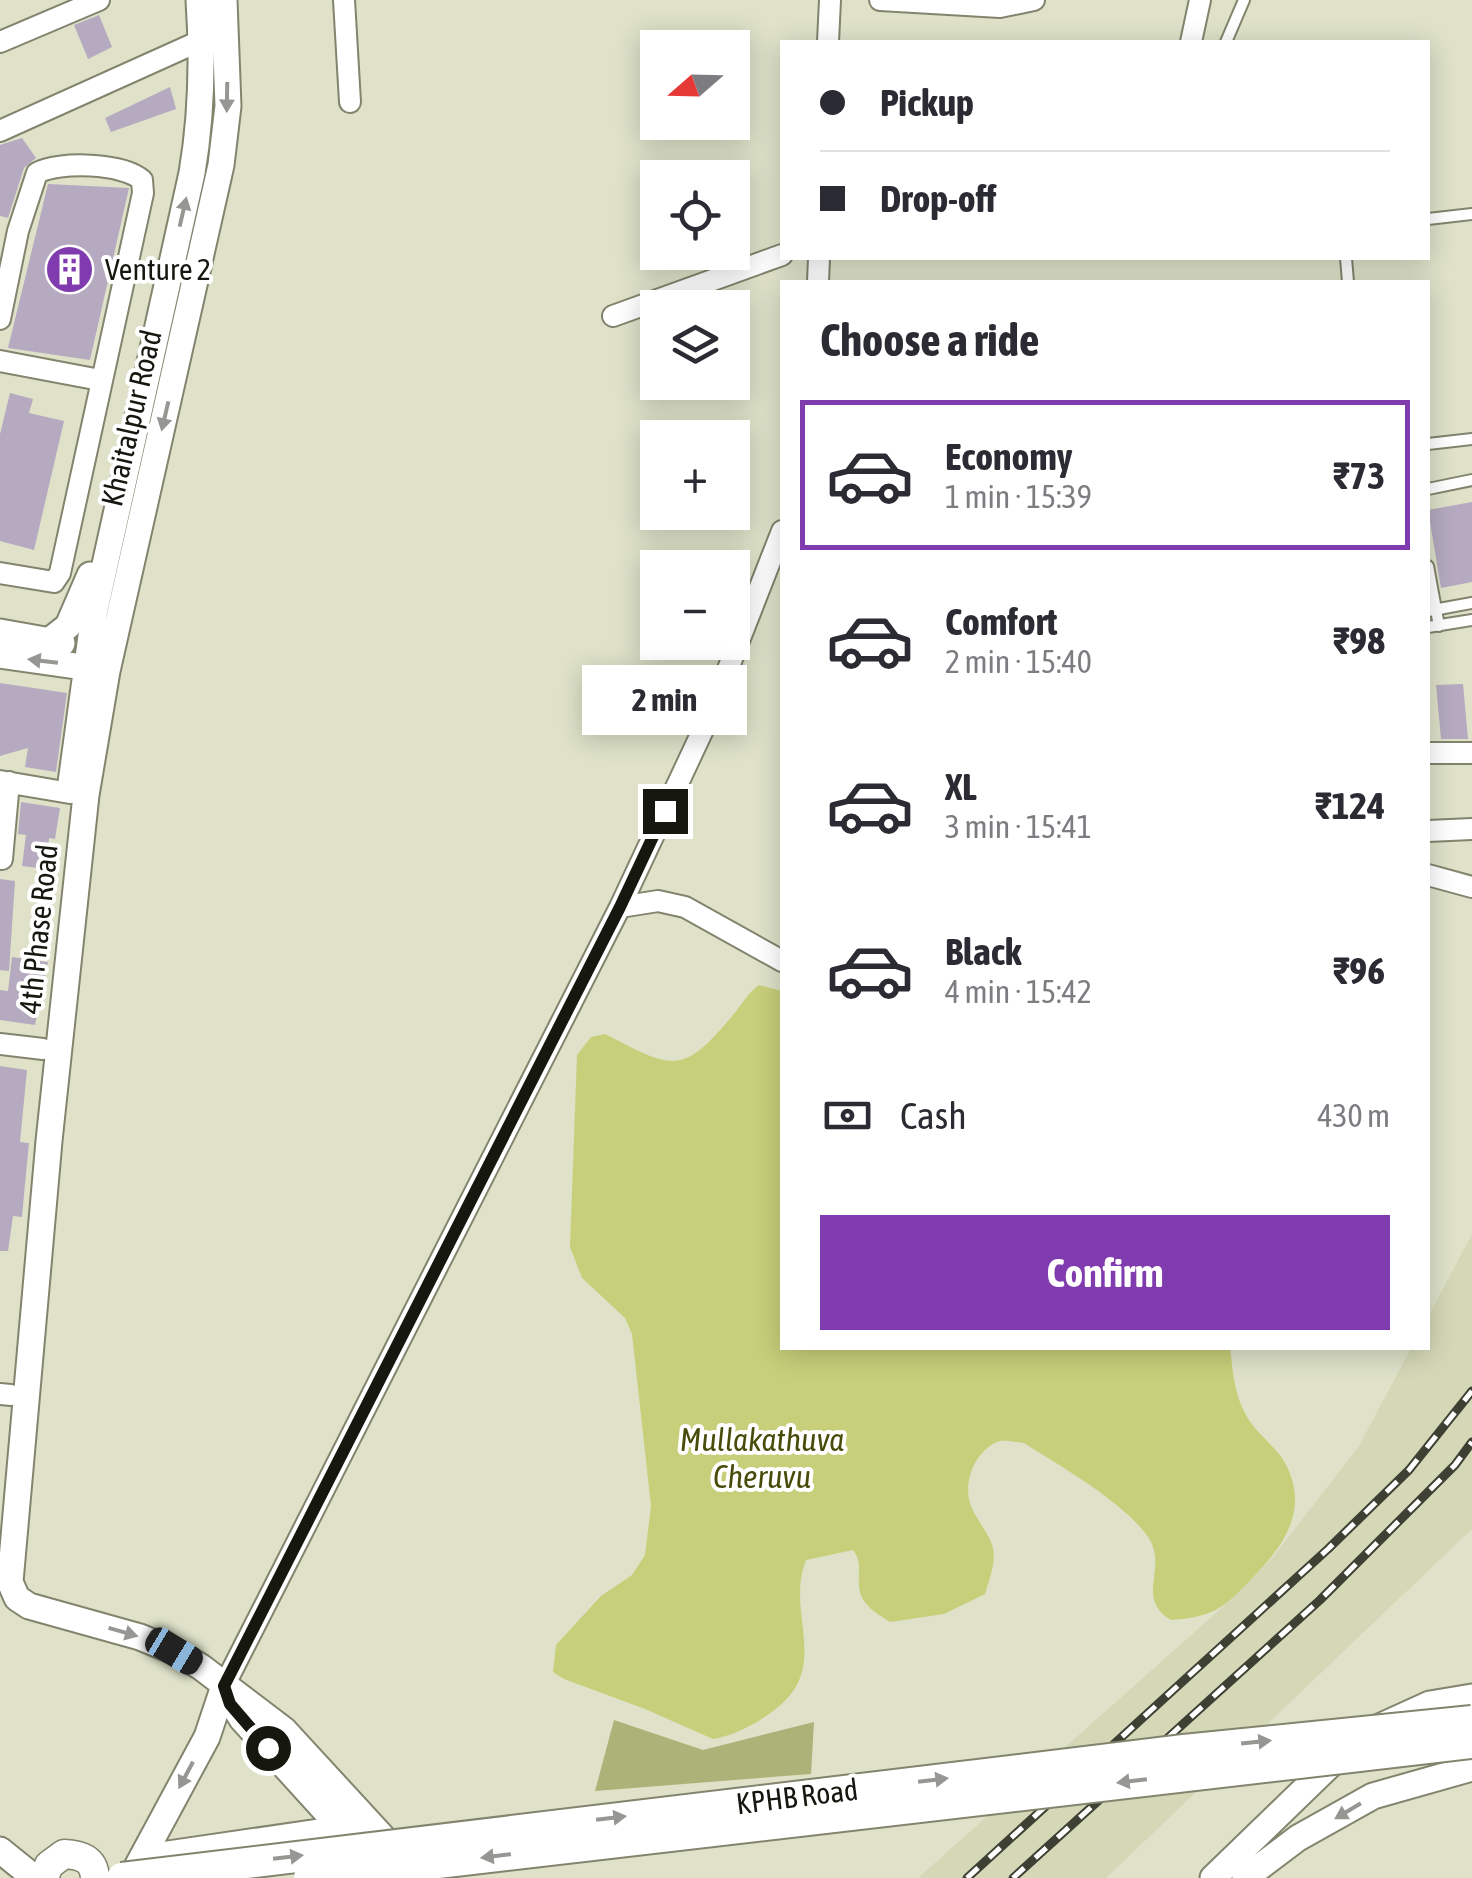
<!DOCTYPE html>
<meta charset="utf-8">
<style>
:root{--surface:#fff;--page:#f7f7f7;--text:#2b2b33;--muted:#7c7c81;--line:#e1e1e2;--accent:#803bae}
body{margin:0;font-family:"Asap Condensed",sans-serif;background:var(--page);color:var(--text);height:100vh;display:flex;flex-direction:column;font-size:38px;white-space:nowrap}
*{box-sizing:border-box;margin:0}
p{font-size:32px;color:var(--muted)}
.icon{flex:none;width:55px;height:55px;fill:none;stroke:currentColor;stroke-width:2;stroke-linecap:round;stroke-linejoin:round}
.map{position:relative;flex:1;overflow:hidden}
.sheet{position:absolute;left:780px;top:280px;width:650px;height:1070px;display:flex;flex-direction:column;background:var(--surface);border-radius:0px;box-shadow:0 5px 25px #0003}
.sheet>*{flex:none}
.top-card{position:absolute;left:780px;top:40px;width:650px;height:220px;border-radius:0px;box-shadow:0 5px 25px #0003;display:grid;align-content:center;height:220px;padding:0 40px;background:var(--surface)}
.needle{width:65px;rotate:250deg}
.buttons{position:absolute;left:640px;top:30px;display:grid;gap:20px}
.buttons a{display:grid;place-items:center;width:110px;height:110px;border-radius:0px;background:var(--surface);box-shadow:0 5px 25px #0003;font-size:50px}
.end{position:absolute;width:45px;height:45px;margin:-22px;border:12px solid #16170e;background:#fff;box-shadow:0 0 0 5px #fff}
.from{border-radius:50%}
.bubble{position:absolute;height:70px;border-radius:0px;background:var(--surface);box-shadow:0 5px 25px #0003;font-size:32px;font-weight:700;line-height:70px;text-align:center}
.car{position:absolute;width:30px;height:60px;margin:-30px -15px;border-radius:12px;box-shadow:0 0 8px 2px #0007;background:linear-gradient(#222 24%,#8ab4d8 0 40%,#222 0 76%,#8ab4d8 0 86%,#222 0)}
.top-card b{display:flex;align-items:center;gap:35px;height:95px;font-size:38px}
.top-card b+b{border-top:2px solid var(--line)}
.top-card i{width:25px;height:25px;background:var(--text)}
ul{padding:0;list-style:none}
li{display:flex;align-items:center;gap:30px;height:150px;margin:0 20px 15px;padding:0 20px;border:5px solid transparent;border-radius:0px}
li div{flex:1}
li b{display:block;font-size:38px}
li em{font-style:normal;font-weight:700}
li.on{border-color:var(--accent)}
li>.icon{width:90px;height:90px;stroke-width:1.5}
h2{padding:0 40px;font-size:45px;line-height:120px}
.pay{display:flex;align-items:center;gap:25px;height:110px;padding:0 40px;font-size:38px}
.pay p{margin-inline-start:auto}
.button{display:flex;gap:20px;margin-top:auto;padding:20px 40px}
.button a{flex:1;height:115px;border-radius:0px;background:var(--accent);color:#fff;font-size:40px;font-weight:700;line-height:115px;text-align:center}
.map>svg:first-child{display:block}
.built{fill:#d4d8b7}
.green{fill:#adb378}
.water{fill:#c7cf7a}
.building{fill:#b5aac0}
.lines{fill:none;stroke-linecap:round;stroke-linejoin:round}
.service-casing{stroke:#82846d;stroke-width:14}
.minor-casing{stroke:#82846d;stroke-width:24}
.tertiary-casing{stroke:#82846d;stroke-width:29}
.secondary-casing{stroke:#82846d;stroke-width:31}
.service{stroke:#fff;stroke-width:10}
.minor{stroke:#fff;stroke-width:20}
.tertiary{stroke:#fff;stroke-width:25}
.secondary{stroke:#fff;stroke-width:28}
.rail-casing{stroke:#3f4034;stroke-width:9}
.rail{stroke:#fff;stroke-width:5;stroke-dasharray:15;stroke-linecap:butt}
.primary-bridge-casing{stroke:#82846d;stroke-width:34;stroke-linecap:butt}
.primary-bridge{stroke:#fff;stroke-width:30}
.oneway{fill:#969793}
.route{stroke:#16170e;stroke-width:12}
.labels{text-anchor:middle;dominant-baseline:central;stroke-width:8;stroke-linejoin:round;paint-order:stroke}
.poi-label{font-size:30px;fill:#16170e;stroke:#fff;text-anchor:start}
.street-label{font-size:30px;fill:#16170e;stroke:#fff}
.water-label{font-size:32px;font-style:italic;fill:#484c0a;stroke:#fff}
</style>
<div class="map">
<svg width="1472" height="1878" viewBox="0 0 1472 1878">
<rect width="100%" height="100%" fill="#dfe2c9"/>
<!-- built -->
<path class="built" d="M1472 1234V1529L1106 1878H918L1216 1613 1273 1557 1359 1446 1411 1348H1428V1317Z"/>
<!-- green -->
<path class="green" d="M614 1720 703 1750 814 1722 811 1774 595 1791Z"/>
<!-- water -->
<path class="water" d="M759 985 782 991V1348H1230C1233 1371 1234 1394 1246 1415 1256 1434 1275 1445 1285 1463 1309 1507 1286 1543 1256 1574 1226 1606 1216 1617 1171 1620 1134 1598 1169 1568 1148 1537 1124 1502 1060 1466 1024 1443 1016 1442 1007 1440 1000 1441 975 1449 962 1483 971 1506 977 1521 989 1533 993 1548 996 1564 989 1580 985 1594L944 1614 890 1622C879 1615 863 1606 860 1592 856 1576 864 1564 853 1550L806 1560C785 1613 831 1665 777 1708 758 1723 736 1735 713 1739L645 1709 564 1679 553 1672 556 1645 601 1596 632 1575 645 1555 651 1506 632 1334 625 1318 582 1278 570 1247 577 1055 591 1037 605 1034C672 1068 681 1078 733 1015 742 1004 748 993 759 985Z"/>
<!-- building -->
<path class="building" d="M99 15 112 47 88 59 74 25Z
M170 87 176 109 111 132 105 118Z
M22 138 36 158 24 168 8 218 0 216V145Z
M48 184 129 188 90 360 8 348Z
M10 393 33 399 29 413 64 421 34 550 0 541V434Z
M1472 502V582L1441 588 1428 510Z
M0 683 67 693 56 772 25 767 28 748 0 756Z
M1463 684 1468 739H1441L1436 685Z
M21 802 60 808 55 839 49 838 46 869 22 866 26 835 18 834Z
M0 879 15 881 9 971 0 970Z
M12 957 48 962 35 1025 0 1020V990L8 991Z
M0 1066 27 1070 20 1142 29 1143 25 1184 22 1217 13 1216 8 1251H0Z"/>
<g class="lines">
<defs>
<path id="service" d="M1226 42 1244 0
M1428 219 1472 214
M1346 258 1348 282
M1428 444 1472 439
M1428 489 1472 480
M1428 566 1439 626
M1428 611 1472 603
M1428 627 1472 620"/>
<path id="minor" d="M344 0 350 102
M880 0 1000 7 1034 0
M0 42 99 0
M828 42 830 0
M1191 42 1200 0
M0 131 202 40
M818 282 819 258
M613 316 782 255
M0 319 18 231 37 173C59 161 123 163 142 180L143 193 60 573 54 582 0 573
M0 361 100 380
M1428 753H1472
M0 781 70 793
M1428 831 1472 829
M2 859 9 782
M1428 875 1472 887
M620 907 658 901 685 907 782 961
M0 1044 43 1049
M0 1394 11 1395
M224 1686 620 907 710 715 782 531
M144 1855 350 1825"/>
<path id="tertiary" d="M224 0 228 106 221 165 107 671 86 795 49 1141 10 1582 17 1598 29 1606 140 1637 174 1651 201 1667 284 1730 399 1855
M0 632 62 643
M49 641 68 626 90 575
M0 655 97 669
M70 790 94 614 192 173C202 114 203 59 199 0
M227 1695 242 1719 371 1861
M1375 1729 1430 1704 1472 1697
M0 1850 26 1871 27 1878
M131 1878 207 1737 224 1686
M1213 1878 1339 1756
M1245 1878 1298 1838 1373 1796 1472 1768"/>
<path id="secondary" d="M44 1878 49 1865 64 1854C80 1855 94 1858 95 1878"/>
</defs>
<!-- service casing -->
<use href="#service" class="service-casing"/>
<!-- minor casing -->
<use href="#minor" class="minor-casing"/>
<!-- tertiary casing -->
<use href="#tertiary" class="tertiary-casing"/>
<!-- secondary casing -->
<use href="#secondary" class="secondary-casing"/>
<!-- service -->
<use href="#service" class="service"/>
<!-- minor -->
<use href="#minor" class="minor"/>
<!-- tertiary -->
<use href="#tertiary" class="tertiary"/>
<!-- secondary -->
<use href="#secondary" class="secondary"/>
<defs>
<path id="rail" d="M967 1878 1328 1549 1409 1470 1472 1391
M1013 1878 1320 1600 1455 1465 1472 1442"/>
</defs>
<!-- rail casing -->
<use href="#rail" class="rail-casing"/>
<!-- rail -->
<use href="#rail" class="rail"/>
<defs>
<path id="primary-bridge" d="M122 1878 1184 1750 1472 1721
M309 1878 1472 1743"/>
</defs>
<!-- primary-bridge casing -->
<use href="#primary-bridge" class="primary-bridge-casing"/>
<!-- primary-bridge -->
<use href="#primary-bridge" class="primary-bridge"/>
</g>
<!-- one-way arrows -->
<defs><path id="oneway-solid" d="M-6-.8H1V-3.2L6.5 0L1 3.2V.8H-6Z" transform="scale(2.5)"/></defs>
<g class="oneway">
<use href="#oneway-solid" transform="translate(227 97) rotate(91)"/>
<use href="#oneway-solid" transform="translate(183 212) rotate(-77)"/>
<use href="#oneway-solid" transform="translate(165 416) rotate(103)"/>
<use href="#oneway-solid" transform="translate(43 661) rotate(-173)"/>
<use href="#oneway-solid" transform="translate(123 1632) rotate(16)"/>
<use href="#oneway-solid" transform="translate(1256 1742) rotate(-6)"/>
<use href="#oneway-solid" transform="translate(186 1775) rotate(118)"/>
<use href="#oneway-solid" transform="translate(933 1780) rotate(-7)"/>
<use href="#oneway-solid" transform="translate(1132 1781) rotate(173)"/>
<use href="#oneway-solid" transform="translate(1348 1811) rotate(149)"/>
<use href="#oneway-solid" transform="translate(611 1818) rotate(-7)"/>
<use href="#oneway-solid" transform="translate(496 1856) rotate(173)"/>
<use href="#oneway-solid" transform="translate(288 1857) rotate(-7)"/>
</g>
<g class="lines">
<!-- route -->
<path class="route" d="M268 1748 230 1704 224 1686 620 907 665 811"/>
</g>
<!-- icons -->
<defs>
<symbol id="building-disc" viewBox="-11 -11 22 22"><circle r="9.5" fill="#803bae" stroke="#fff"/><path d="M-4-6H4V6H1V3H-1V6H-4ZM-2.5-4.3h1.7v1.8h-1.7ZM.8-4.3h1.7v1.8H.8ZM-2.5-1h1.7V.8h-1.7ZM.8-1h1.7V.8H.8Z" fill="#fff"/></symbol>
</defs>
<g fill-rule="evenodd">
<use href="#building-disc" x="42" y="242" width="55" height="55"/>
</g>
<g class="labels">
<!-- poi labels -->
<g class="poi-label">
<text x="105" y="269">Venture 2</text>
</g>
<!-- street labels -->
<g class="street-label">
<text transform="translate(131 418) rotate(-77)">Khaitalpur Road</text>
<text transform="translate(38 929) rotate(-84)">4th Phase Road</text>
<text transform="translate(797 1796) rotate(-7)">KPHB Road</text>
</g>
<!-- water labels -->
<g class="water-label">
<text x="762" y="1439">Mullakathuva<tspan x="762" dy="37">Cheruvu</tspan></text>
</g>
</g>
</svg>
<div class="buttons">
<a><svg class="needle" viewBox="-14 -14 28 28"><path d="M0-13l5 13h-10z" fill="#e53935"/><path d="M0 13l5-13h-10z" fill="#7c7c81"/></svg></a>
<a><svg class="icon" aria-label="locate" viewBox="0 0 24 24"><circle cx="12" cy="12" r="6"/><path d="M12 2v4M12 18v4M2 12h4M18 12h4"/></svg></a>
<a><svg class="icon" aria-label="layers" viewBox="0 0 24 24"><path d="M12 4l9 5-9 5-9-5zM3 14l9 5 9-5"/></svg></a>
<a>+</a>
<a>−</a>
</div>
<i class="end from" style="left:268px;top:1748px"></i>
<i class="end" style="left:665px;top:811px"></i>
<div class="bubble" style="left:582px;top:665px;width:165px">2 min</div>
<i class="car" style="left:174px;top:1651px;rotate:121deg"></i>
<div class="top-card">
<b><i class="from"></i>Pickup</b>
<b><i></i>Drop-off</b>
</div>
<section class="sheet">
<h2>Choose a ride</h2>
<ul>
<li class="on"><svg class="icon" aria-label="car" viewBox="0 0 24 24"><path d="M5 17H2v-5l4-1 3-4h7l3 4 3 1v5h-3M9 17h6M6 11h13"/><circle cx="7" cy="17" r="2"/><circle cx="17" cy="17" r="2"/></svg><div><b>Economy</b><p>1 min · 15:39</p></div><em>₹73</em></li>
<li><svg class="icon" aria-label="car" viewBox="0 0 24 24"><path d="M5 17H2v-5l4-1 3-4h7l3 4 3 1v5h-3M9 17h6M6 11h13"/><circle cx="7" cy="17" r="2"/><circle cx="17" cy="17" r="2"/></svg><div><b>Comfort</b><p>2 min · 15:40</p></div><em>₹98</em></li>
<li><svg class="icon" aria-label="car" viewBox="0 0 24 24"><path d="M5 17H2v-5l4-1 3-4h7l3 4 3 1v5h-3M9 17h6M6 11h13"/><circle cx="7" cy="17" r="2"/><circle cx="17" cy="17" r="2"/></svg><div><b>XL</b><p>3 min · 15:41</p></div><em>₹124</em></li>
<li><svg class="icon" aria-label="car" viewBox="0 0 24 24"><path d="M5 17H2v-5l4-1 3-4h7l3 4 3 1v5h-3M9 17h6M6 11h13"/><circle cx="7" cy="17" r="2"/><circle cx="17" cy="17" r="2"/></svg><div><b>Black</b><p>4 min · 15:42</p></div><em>₹96</em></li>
</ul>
<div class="pay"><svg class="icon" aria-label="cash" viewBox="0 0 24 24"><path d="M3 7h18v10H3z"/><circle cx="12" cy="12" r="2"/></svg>Cash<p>430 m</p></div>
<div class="button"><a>Confirm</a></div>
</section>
</div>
